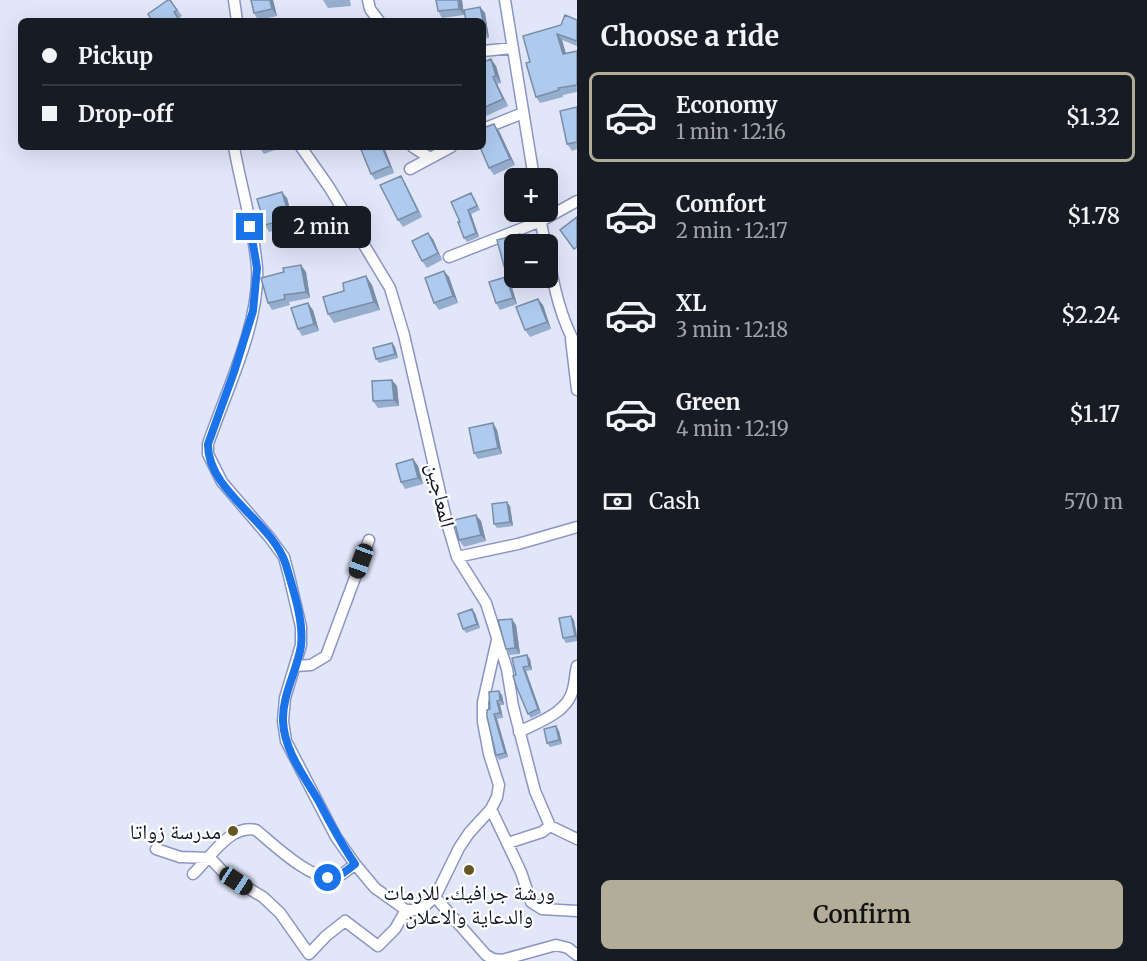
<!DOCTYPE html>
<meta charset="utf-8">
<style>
:root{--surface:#171b24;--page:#20242c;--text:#f1f3f6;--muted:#9ea1a6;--line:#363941;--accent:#b2ad98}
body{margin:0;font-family:Merriweather,"Noto Naskh Arabic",serif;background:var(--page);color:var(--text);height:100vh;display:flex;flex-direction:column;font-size:22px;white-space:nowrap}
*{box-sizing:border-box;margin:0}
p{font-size:20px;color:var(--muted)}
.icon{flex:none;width:33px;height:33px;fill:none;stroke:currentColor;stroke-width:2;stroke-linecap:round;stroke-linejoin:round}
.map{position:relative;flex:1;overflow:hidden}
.drawer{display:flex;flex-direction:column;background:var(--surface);width:570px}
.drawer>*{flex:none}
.guide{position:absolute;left:18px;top:18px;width:468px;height:132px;border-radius:9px;box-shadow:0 6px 24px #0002;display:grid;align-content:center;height:132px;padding:0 24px;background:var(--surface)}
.controls{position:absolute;left:504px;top:168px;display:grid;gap:12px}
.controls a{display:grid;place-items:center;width:54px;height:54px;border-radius:9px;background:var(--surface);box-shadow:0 6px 24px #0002;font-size:30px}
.end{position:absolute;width:27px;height:27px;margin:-14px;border:8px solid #1a73e8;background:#fff;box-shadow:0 0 0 3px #fff}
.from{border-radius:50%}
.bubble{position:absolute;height:42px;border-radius:9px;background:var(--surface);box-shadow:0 6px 24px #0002;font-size:20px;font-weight:600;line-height:42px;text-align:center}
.car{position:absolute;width:18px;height:36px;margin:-18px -9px;border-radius:8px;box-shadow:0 0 4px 2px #0007;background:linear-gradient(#222 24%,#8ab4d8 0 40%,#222 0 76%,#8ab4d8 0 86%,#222 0)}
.guide b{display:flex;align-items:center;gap:21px;height:57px;font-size:22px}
.guide b+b{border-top:2px solid var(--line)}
.guide i{width:15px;height:15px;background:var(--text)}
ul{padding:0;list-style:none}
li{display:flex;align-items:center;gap:18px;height:90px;margin:0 12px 9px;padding:0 12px;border:3px solid transparent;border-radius:9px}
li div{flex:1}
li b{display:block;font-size:22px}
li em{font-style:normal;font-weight:600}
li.selected{border-color:var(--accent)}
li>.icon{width:54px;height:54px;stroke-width:1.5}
h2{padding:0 24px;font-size:27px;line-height:72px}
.pay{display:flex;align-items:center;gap:15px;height:66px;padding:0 24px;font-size:22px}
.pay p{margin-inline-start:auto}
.button{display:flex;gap:12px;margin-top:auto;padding:12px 24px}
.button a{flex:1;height:69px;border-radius:9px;background:var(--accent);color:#111;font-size:24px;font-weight:600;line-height:69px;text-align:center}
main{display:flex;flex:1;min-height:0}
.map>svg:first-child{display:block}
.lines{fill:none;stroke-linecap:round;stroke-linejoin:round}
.street-casing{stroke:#8b95c2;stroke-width:13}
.street{stroke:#fff;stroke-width:10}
.wall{fill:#96aece}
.shaded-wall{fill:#7a8da7}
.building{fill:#aecaef;stroke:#7a8da7;stroke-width:1.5}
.route{stroke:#1a73e8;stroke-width:8}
.poi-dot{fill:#645724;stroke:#fff;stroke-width:2}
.labels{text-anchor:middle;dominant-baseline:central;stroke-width:4.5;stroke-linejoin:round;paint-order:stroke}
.street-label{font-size:21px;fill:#121525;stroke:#fff}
.poi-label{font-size:21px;fill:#121525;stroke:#fff;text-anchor:end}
</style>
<main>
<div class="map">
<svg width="577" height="961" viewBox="0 0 577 961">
<rect width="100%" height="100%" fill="#e1e6f9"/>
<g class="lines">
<defs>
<path id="street" d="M234 0 237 21
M368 0 370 9 379 21
M505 0 534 178
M483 51 513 48
M483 129 523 113
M234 147C241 187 254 228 257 268 260 324 226 391 208 444V454L222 482 270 538 284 557 289 576 301 627V645L285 698 283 721 286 741 336 837 355 864 375 888 406 910H420L435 897 459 848 469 833 491 809 497 797 499 785 489 754 483 722V702L497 640
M301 147 329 187 390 288 404 335 447 523 457 557 486 603 507 669 513 706 535 791 550 826 577 839
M413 147 430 158
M410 169 451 147
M539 212 545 244
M548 255C554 287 561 320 577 347
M449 257 541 221 577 201
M571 339 577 390
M457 557 518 544 577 527
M296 666 311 665 326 656 369 540
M519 732C538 722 568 713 573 689 575 682 575 673 577 666
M491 809 521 872 531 902 542 909 577 911
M508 843 542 832 550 826
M156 849 180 857 210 858 226 875 263 897 280 913 309 954 326 936 345 921 378 946 395 929 406 910
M193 874C210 858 230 824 256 830 272 843 313 883 336 877 343 875 349 869 355 864
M435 897 486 955 493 959 502 960 556 945 568 948 577 955"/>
</defs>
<!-- street casing -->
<use href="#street" class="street-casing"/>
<!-- street -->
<use href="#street" class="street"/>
</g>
<!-- wall -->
<path class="wall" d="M170 0 182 16 178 19 152 21Z
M273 0 277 16 258 20 254 13Z
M323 0H350L351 6 328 8Z
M462 0 464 15 442 18 438 11Z
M480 7 485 13 489 38 483 39V21Z
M577 20V46L562 40 566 54 577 51V92L563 95V97L540 103 536 97 530 62 561 25Z
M483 62 496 66 501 83 497 84 508 106 484 117Z
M577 107V149L572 151 567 144Z
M499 131 515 165 494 175 489 168Z
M259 147H283L264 154Z
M384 147 394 173 375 180 371 174Z
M405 183 422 217 403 227 398 220Z
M474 197 480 210 471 214 479 237 467 242 464 238 460 222Z
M287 198 294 225 269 232 265 225Z
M520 234 524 240 525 244H514V271L509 273 504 266 497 240Z
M433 239 442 260 427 268 422 261Z
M444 271 449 277 458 303 439 310 434 303Z
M306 272 310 298 289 302 290 305 272 310 268 303Z
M366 276 372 285 380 310 334 323 328 314 344 291Z
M511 284 517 304 500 310 496 303Z
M543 305 551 329 530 337 525 330Z
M313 310 319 331 302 336 298 329Z
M392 343 395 347 398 358 379 363 376 359Z
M397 386 399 406 378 408 373 401Z
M493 423 497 430 502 454 478 459 474 453Z
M413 459 418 466 423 484 405 489 401 482Z
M510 506 513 526 497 528 494 524Z
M476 515 481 521 486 541 464 547 459 540Z
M475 613 480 628 466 633 463 629Z
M574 620 577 634V641L566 643 563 638Z
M516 625 520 654 510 655 506 649Z
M530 659 532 670 526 671 541 713 531 718 528 714 516 675Z
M502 695 504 705H500L503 718 497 719 508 757 499 760 496 755 490 709Z
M556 726 559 731 562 744 550 747 547 743Z"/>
<!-- shaded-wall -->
<path class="shaded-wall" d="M270 0H273L277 16 272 9Z
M458 0H462L464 15 459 9Z
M480 7 485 13 489 38 485 31Z
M557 34 562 40 568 61 563 54Z
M491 59 496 66 501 83 496 76Z
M493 77 497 84 508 106 503 99Z
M494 124 499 131 515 165 510 159Z
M382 147H384L394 173 390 166Z
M401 176 405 183 422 217 418 211Z
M282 192 287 198 294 225 290 218Z
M468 210 471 214 479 237 476 233Z
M428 233 433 239 442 260 438 253Z
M520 234 524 240 525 244H523Z
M301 265 306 272 310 298 306 292Z
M444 271 449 277 458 303 453 296Z
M366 276 372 285 380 310 374 302Z
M506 277 511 284 517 304 513 298Z
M538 299 543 305 551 329 547 322Z
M308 303 313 310 319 331 314 324Z
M392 343 395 347 398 358 395 354Z
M392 380 397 386 399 406 394 400Z
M493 423 497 430 502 454 498 448Z
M413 459 418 466 423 484 418 478Z
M507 502 510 506 513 526 510 522Z
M476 515 481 521 486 541 481 535Z
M472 609 475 613 480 628 477 624Z
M571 616 574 620 577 639 575 636Z
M512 619 516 625 520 654 515 648Z
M527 655 530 659 532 670 529 666Z
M523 667 526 671 541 713 538 709Z
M499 691 502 695 504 705 500 700Z
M497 701 500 705 503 718 500 713Z
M494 714 497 719 508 757 505 753Z
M556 726 559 731 562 744 559 740Z"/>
<!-- building -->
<path class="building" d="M168 0H170L177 10 174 12 180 21H152L148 14Z
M251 0H270L272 9 254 13Z
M436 0H458L459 9 438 11Z
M480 7 483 21H466L464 10Z
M565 15 577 20V41L557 34 563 54 577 51V85L558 88 559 90 536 97 526 63 530 62 523 36 561 25Z
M491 59 496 76 493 77 503 99 483 108V62Z
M577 107V142L567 144 560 111Z
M494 124 510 159 489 168 480 147H483V128Z
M360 147H382L390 166 371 174Z
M401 176 418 211 398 220 380 185Z
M282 192 290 218 265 225 257 199Z
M471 193 477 206 468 210 476 233 464 238 458 222H460L451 202Z
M577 217V247L574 249 560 230Z
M428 233 438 253 422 261 412 241Z
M520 234 523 244H514V263L504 266 497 240Z
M301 265 306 292 284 295 285 299 268 303 261 278 284 272 283 268Z
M444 271 453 296 434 303 425 278Z
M366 276 374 302 328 314 323 297 344 291 343 283Z
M506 277 513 298 496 303 489 282Z
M538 299 547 322 525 330 516 307Z
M308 303 314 324 298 329 291 308Z
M392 343 395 354 376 359 373 348Z
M392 380 394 400 373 401 372 381Z
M493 423 498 448 474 453 469 428Z
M413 459 418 478 401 482 396 464Z
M507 502 510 522 494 524 492 504Z
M476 515 481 535 459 540 454 520Z
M472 609 477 624 463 629 458 614Z
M571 616 575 636 563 638 559 618Z
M512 619 515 648 506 649 498 620Z
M527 655 529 666 523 667 538 709 528 714 517 688 513 676 516 675 512 658Z
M499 691 500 700 497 701 500 713 494 714 505 753 496 755 487 717V710L490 709 489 692Z
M556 726 559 740 547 743 544 729Z"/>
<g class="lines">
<!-- route -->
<path class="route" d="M250 227 257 268 253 311 234 372 208 444C207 491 273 522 286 565 293 590 304 620 301 646 297 671 282 695 283 721 284 750 304 776 318 800 330 823 340 842 355 864 346 871 340 877 328 878"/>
</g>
<!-- markers -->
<g class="poi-dot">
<circle cx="233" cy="831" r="6"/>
<circle cx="469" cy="870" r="6"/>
</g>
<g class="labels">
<!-- street labels -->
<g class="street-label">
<text transform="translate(441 495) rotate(77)">المعاجين</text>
</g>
<!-- poi labels -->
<g class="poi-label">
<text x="221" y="831">مدرسة زواتا</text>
<text x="469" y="892" text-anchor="middle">ورشة جرافيك. للارمات<tspan x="469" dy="24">والدعاية والاعلان</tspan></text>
</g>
</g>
</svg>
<div class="controls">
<a>+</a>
<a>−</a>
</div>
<i class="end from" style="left:328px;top:878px"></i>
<i class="end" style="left:250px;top:227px"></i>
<div class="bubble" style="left:272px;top:206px;width:99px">2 min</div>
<i class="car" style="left:361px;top:561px;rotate:200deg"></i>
<i class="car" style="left:236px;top:881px;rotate:123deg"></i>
<div class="guide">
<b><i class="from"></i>Pickup</b>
<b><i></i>Drop-off</b>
</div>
</div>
<section class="drawer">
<h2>Choose a ride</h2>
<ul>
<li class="selected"><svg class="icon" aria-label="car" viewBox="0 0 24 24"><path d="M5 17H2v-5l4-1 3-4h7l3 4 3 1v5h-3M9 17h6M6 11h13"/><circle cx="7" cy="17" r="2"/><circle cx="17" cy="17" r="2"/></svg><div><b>Economy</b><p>1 min · 12:16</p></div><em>$1.32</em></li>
<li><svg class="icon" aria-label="car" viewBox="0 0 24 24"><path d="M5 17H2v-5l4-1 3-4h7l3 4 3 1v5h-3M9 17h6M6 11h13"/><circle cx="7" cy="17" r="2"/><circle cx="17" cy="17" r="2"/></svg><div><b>Comfort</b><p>2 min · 12:17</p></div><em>$1.78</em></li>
<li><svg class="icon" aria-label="car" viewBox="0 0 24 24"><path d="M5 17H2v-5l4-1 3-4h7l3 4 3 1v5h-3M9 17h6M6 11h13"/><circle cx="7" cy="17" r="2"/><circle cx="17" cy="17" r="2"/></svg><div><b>XL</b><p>3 min · 12:18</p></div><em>$2.24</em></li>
<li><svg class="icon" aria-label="car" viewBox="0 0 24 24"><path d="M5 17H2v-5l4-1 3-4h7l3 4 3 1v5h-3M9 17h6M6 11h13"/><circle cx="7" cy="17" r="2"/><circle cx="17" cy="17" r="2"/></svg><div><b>Green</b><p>4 min · 12:19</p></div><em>$1.17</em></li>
</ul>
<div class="pay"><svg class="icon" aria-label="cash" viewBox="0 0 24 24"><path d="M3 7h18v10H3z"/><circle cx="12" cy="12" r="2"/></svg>Cash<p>570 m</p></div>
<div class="button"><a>Confirm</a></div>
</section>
</main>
